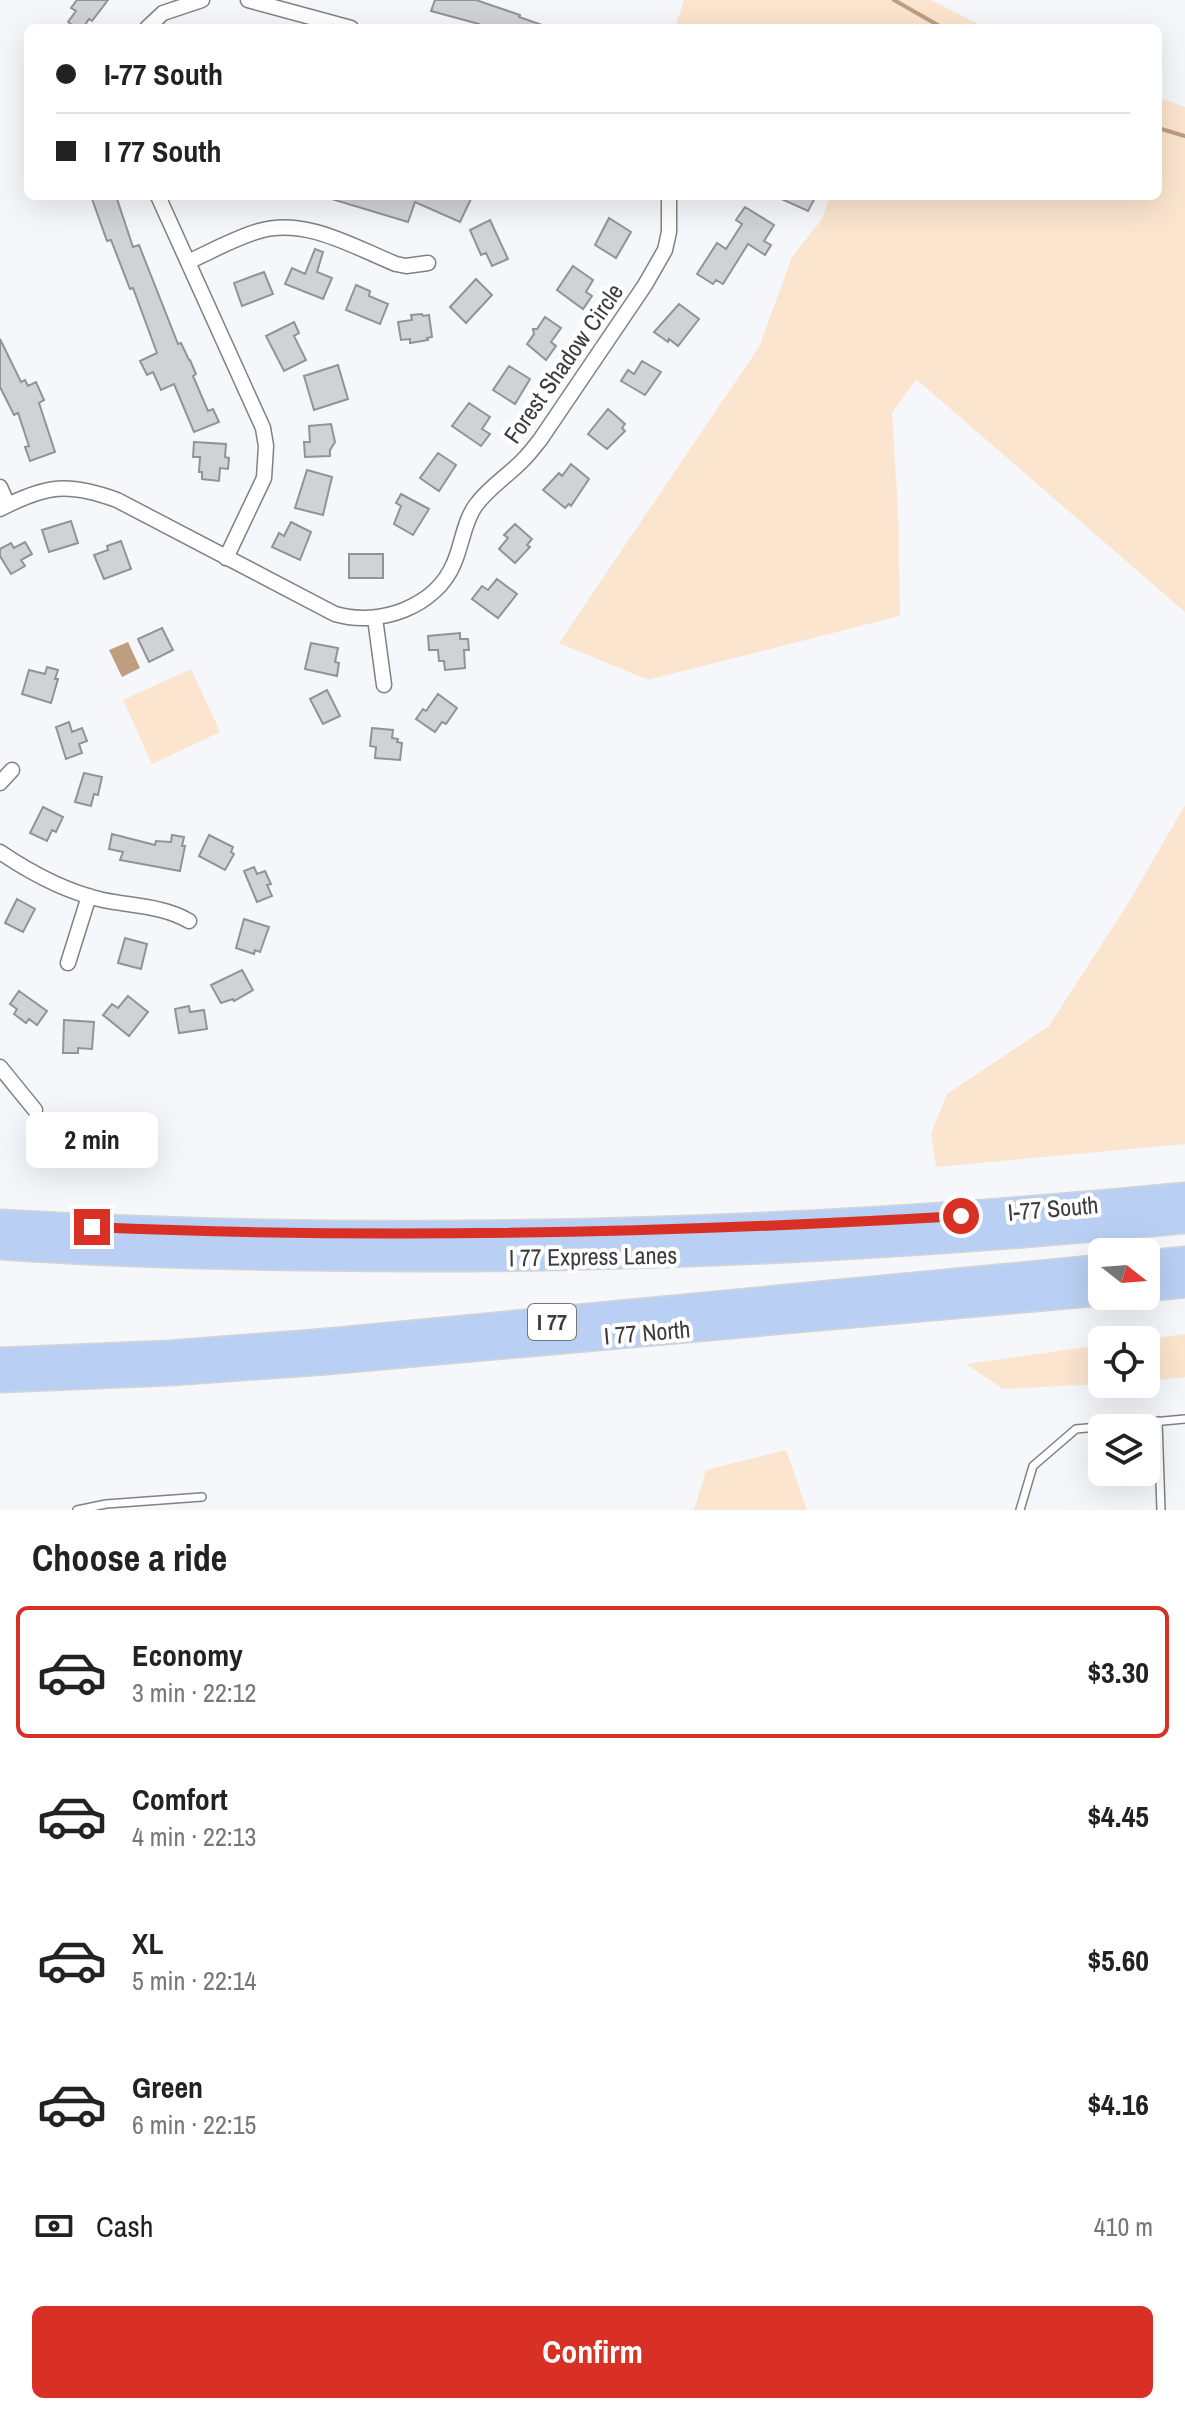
<!DOCTYPE html>
<meta charset="utf-8">
<style>
:root{--surface:#fff;--page:#f6f6f6;--text:#222;--muted:#767676;--line:#e0e0e0;--accent:#d93025}
body{margin:0;font-family:"Archivo Narrow",sans-serif;background:var(--page);color:var(--text);height:100vh;display:flex;flex-direction:column;font-size:30px;white-space:nowrap}
*{box-sizing:border-box;margin:0}
p{font-size:26px;color:var(--muted)}
.icon{flex:none;width:44px;height:44px;fill:none;stroke:currentColor;stroke-width:2;stroke-linecap:round;stroke-linejoin:round}
.map{position:relative;height:1510px;overflow:hidden}
.details{display:flex;flex-direction:column;background:var(--surface);flex:1}
.details>*{flex:none}
.guide{position:absolute;left:24px;top:24px;width:1138px;height:176px;border-radius:12px;box-shadow:0 8px 32px #0002;display:grid;align-content:center;height:176px;padding:0 32px;background:var(--surface)}
.needle{width:52px;rotate:107deg}
.tools{position:absolute;left:1088px;top:1238px;display:grid;gap:16px}
.tools a{display:grid;place-items:center;width:72px;height:72px;border-radius:12px;background:var(--surface);box-shadow:0 8px 32px #0002;font-size:40px}
.end{position:absolute;width:36px;height:36px;margin:-18px;border:10px solid #d93025;background:#fff;box-shadow:0 0 0 4px #fff}
.from{border-radius:50%}
.bubble{position:absolute;height:56px;border-radius:12px;background:var(--surface);box-shadow:0 8px 32px #0002;font-size:26px;font-weight:800;line-height:56px;text-align:center}
.guide b{display:flex;align-items:center;gap:28px;height:76px;font-size:30px}
.guide b+b{border-top:2px solid var(--line)}
.guide i{width:20px;height:20px;background:var(--text)}
ul{padding:0;list-style:none}
li{display:flex;align-items:center;gap:24px;height:132px;margin:0 16px 12px;padding:0 16px;border:4px solid transparent;border-radius:12px}
li div{flex:1}
li b{display:block;font-size:30px}
li em{font-style:normal;font-weight:800}
li.active{border-color:var(--accent)}
li>.icon{width:72px;height:72px;stroke-width:1.5}
h2{padding:0 32px;font-size:36px;line-height:96px}
.pay{display:flex;align-items:center;gap:20px;height:88px;padding:0 32px;font-size:30px}
.pay p{margin-inline-start:auto}
.button{display:flex;gap:16px;margin-top:auto;padding:16px 32px}
.button a{flex:1;height:92px;border-radius:12px;background:var(--accent);color:#fff;font-size:32px;font-weight:800;line-height:92px;text-align:center}
.map>svg:first-child{display:block}
.green{fill:#fbe5cf}
.water{fill:#be9e7e}
.lines{fill:none;stroke-linecap:round;stroke-linejoin:round}
.stream{stroke:#be9e7e;stroke-width:4}
.building{fill:#d0d2d5;stroke:#919396;stroke-width:2}
.lane-casing{stroke:#7f8184;stroke-width:10}
.street-casing{stroke:#7f8184;stroke-width:17}
.highway-casing{stroke:#d4d4d5;stroke-width:29}
.lane{stroke:#fff;stroke-width:7}
.street{stroke:#fff;stroke-width:14}
.highway{stroke:#b9d0f4;stroke-width:26}
.route{stroke:#d93025;stroke-width:10}
.labels{text-anchor:middle;dominant-baseline:central;stroke-width:8;stroke-linejoin:round;paint-order:stroke}
.shield{fill:#fff;stroke:#767678;stroke-width:2}
.shield-label{font-size:22px;font-weight:bold;fill:#3c3c3e}
.street-label{font-size:24px;fill:#3c3c3e;stroke:#fff}
</style>
<div class="map">
<svg width="1185" height="1510" viewBox="0 0 1185 1510">
<rect width="100%" height="100%" fill="#f5f7fa"/>
<!-- green -->
<path class="green" d="M684 0H931L986 28H675Z
M1158 97 1185 107V612L916 379 892 413 898 510 900 616 648 680 559 643 759 347 792 257 822 219 830 196H1158Z
M191 669 220 732 152 764 123 700Z
M1185 805V1144L936 1167 931 1134 947 1094 1049 1026 1129 902Z
M1185 1334V1377L1146 1381V1340H1141Z
M1102 1345V1384L1003 1389 966 1364Z
M786 1450 807 1510H694L706 1470Z"/>
<!-- water -->
<path class="water" d="M128 642 140 668 122 677 109 650Z"/>
<g class="lines">
<!-- stream -->
<path class="stream" d="M894 0 943 28
M1158 128 1185 136"/>
</g>
<!-- building -->
<path class="building" d="M77 0H108L92 21 89 19 83 28H77L68 22 76 11 71 8Z
M435 0H476L520 15 519 17 545 26V28H478L479 24 431 11Z
M91 196H116L133 247 139 245 178 344 181 343 189 360H190L196 374 193 376 208 411 213 409 219 422 194 432 174 384 161 390 153 372 147 375 140 361 157 353 133 288 130 289 111 240 107 241Z
M329 196H464L471 199 460 222 415 202 408 222 328 198Z
M775 196H816L808 211Z
M745 207 774 225 764 241 771 245 765 255 748 244 723 284 716 280 713 284 697 274 717 243 726 249 742 224 736 220Z
M609 218 631 232 616 258 595 245Z
M490 220 508 259 492 266 486 253 481 255 470 230Z
M315 249 323 252 317 272 332 278 323 299 285 284 292 268 305 274Z
M573 266 593 280 586 292 592 296 583 309 557 290Z
M264 272 273 294 242 306 234 283Z
M476 279 492 295 466 323 450 307Z
M356 285 370 291 369 296 388 304 380 324 346 310Z
M679 304 699 319 678 346 669 339 668 342 654 332Z
M422 314 423 316 429 315 432 337 427 338 428 340 410 343V339L401 340 398 322 412 320 411 315Z
M545 317 561 328 551 342 556 346 546 360 527 344 534 334 533 329H537Z
M294 322 299 333 294 336 306 360 284 371 266 336Z
M0 339 21 382 25 380 28 386 36 382 44 400 39 403 55 452 30 461 25 447 29 446 18 413 14 415 0 387Z
M642 361 661 372 645 395 621 381 628 370 634 374Z
M338 365 348 399 314 410 304 376Z
M509 366 530 379 515 404 493 390Z
M469 403 490 417 482 429 490 434 481 446 452 426Z
M608 409 625 424 622 428 625 431 607 449 588 434Z
M331 424 335 442 330 450V456L305 457 304 442H310L309 426Z
M194 442 226 444 225 457 229 458 228 469 220 468 219 481 202 479V472H199L200 457H193Z
M438 453 456 465 439 491 420 478Z
M571 464 589 479 571 506 569 504 565 508 543 490 559 473 562 476Z
M307 470 332 477 323 515 295 508Z
M401 494 429 509 413 535 394 524 401 506 396 503Z
M71 521 78 543 49 552 42 530Z
M291 522 311 532 300 560 272 547 279 533 284 536Z
M515 524 532 539 527 545 530 547 515 563 499 549 508 538 504 535Z
M121 541 131 569 104 579 94 555 108 550 107 546Z
M25 542 32 554 21 560 25 566 11 574 0 556V549L11 543 14 548Z
M349 554H383V578H349Z
M497 579 517 594 498 618 472 599 482 586 488 590Z
M162 628 173 650 149 662 138 639Z
M460 633V639H468L469 650H464L465 668 445 670 444 661H439L438 650H429L428 636Z
M311 643 338 648 335 662 339 663 337 676 305 669Z
M47 667 58 670 55 679H58L51 703 22 694 29 670 45 674Z
M327 690 340 716 323 724 310 699Z
M438 694 457 708 446 724 442 722 435 732 416 719 423 709 426 711Z
M69 722 72 732 82 728 87 741 79 744 82 753 66 759 56 727Z
M372 728 393 730 392 738 398 739 397 742 402 743 400 760 375 758 376 747 370 746Z
M84 773 102 777 98 795 94 794 91 806 75 802Z
M43 807 63 817 56 832 52 830 47 841 30 833Z
M112 834 155 845 156 841 171 842 172 835 184 837 182 846H185L180 871 120 860 123 852 109 849Z
M209 835 233 847 231 852 234 854 225 870 199 856Z
M254 867 257 874 265 871 271 884 267 885 272 896 257 902 244 871Z
M17 899 35 909 23 932 5 923Z
M244 919 269 927 260 952 255 950 254 954 236 948Z
M125 938 147 944 141 969 118 963Z
M242 970 253 990 234 1001 233 999 221 1003 211 985Z
M19 991 47 1011 37 1025 29 1019 26 1023 14 1014 17 1009 10 1004Z
M128 996 148 1012 129 1036 103 1015 112 1004 118 1008Z
M189 1006 190 1012 204 1010 207 1029 179 1033 175 1009Z
M64 1020 94 1022 92 1049 78 1048V1053H63Z"/>
<g class="lines">
<defs>
<path id="lane" d="M1158 1421 1161 1510
M77 1510 106 1504 202 1497
M1020 1510 1033 1466 1076 1429 1185 1419"/>
<path id="street" d="M248 0 351 28
M147 28 163 13 202 0
M158 196 263 428 266 446 264 478 226 558
M190 261C212 251 235 238 259 231 305 217 354 247 396 264L406 266 428 263
M0 487 8 505
M0 509C46 485 68 482 117 500L335 614C379 627 436 607 454 563 462 545 464 521 476 505 489 487 509 475 524 459 530 453 535 446 540 440L645 285 665 250 669 232V196
M375 618 384 685
M0 783 12 770
M0 852C31 873 67 892 103 900 132 906 164 906 189 921
M68 963 89 896
M0 1067 35 1110"/>
<path id="highway" d="M0 1223C395 1245 791 1234 1185 1196
M0 1246C103 1253 206 1256 308 1257 601 1262 894 1248 1185 1220
M1146 1264 1185 1260
M1146 1288 1185 1284
M0 1361 169 1354 326 1342 1102 1268
M0 1379 170 1372 327 1361 1102 1292"/>
</defs>
<!-- lane casing -->
<use href="#lane" class="lane-casing"/>
<!-- street casing -->
<use href="#street" class="street-casing"/>
<!-- highway casing -->
<use href="#highway" class="highway-casing"/>
<!-- lane -->
<use href="#lane" class="lane"/>
<!-- street -->
<use href="#street" class="street"/>
<!-- highway -->
<use href="#highway" class="highway"/>
</g>
<g class="lines">
<!-- route -->
<path class="route" d="M92 1227C382 1240 671 1233 961 1216"/>
</g>
<g class="labels">
<!-- shield labels -->
<rect class="shield" x="528" y="1304" width="48" height="36" rx="6"/>
<g class="shield-label">
<text x="552" y="1322">I 77</text>
</g>
<!-- street labels -->
<g class="street-label">
<text transform="translate(563 363) rotate(-55)">Forest Shadow Circle</text>
<text transform="translate(1053 1208) rotate(-5)">I-77 South</text>
<text transform="translate(593 1256) rotate(-1)">I 77 Express Lanes</text>
<text transform="translate(647 1332) rotate(-5)">I 77 North</text>
</g>
</g>
</svg>
<div class="tools">
<a><svg class="needle" viewBox="-14 -14 28 28"><path d="M0-13l5 13h-10z" fill="#e53935"/><path d="M0 13l5-13h-10z" fill="#767676"/></svg></a>
<a><svg class="icon" aria-label="locate" viewBox="0 0 24 24"><circle cx="12" cy="12" r="6"/><path d="M12 2v4M12 18v4M2 12h4M18 12h4"/></svg></a>
<a><svg class="icon" aria-label="layers" viewBox="0 0 24 24"><path d="M12 4l9 5-9 5-9-5zM3 14l9 5 9-5"/></svg></a>
</div>
<i class="end from" style="left:961px;top:1216px"></i>
<i class="end" style="left:92px;top:1227px"></i>
<div class="bubble" style="left:26px;top:1112px;width:132px">2 min</div>
<div class="guide">
<b><i class="from"></i>I-77 South</b>
<b><i></i>I 77 South</b>
</div>
</div>
<section class="details">
<h2>Choose a ride</h2>
<ul>
<li class="active"><svg class="icon" aria-label="car" viewBox="0 0 24 24"><path d="M5 17H2v-5l4-1 3-4h7l3 4 3 1v5h-3M9 17h6M6 11h13"/><circle cx="7" cy="17" r="2"/><circle cx="17" cy="17" r="2"/></svg><div><b>Economy</b><p>3 min · 22:12</p></div><em>$3.30</em></li>
<li><svg class="icon" aria-label="car" viewBox="0 0 24 24"><path d="M5 17H2v-5l4-1 3-4h7l3 4 3 1v5h-3M9 17h6M6 11h13"/><circle cx="7" cy="17" r="2"/><circle cx="17" cy="17" r="2"/></svg><div><b>Comfort</b><p>4 min · 22:13</p></div><em>$4.45</em></li>
<li><svg class="icon" aria-label="car" viewBox="0 0 24 24"><path d="M5 17H2v-5l4-1 3-4h7l3 4 3 1v5h-3M9 17h6M6 11h13"/><circle cx="7" cy="17" r="2"/><circle cx="17" cy="17" r="2"/></svg><div><b>XL</b><p>5 min · 22:14</p></div><em>$5.60</em></li>
<li><svg class="icon" aria-label="car" viewBox="0 0 24 24"><path d="M5 17H2v-5l4-1 3-4h7l3 4 3 1v5h-3M9 17h6M6 11h13"/><circle cx="7" cy="17" r="2"/><circle cx="17" cy="17" r="2"/></svg><div><b>Green</b><p>6 min · 22:15</p></div><em>$4.16</em></li>
</ul>
<div class="pay"><svg class="icon" aria-label="cash" viewBox="0 0 24 24"><path d="M3 7h18v10H3z"/><circle cx="12" cy="12" r="2"/></svg>Cash<p>410 m</p></div>
<div class="button"><a>Confirm</a></div>
</section>
